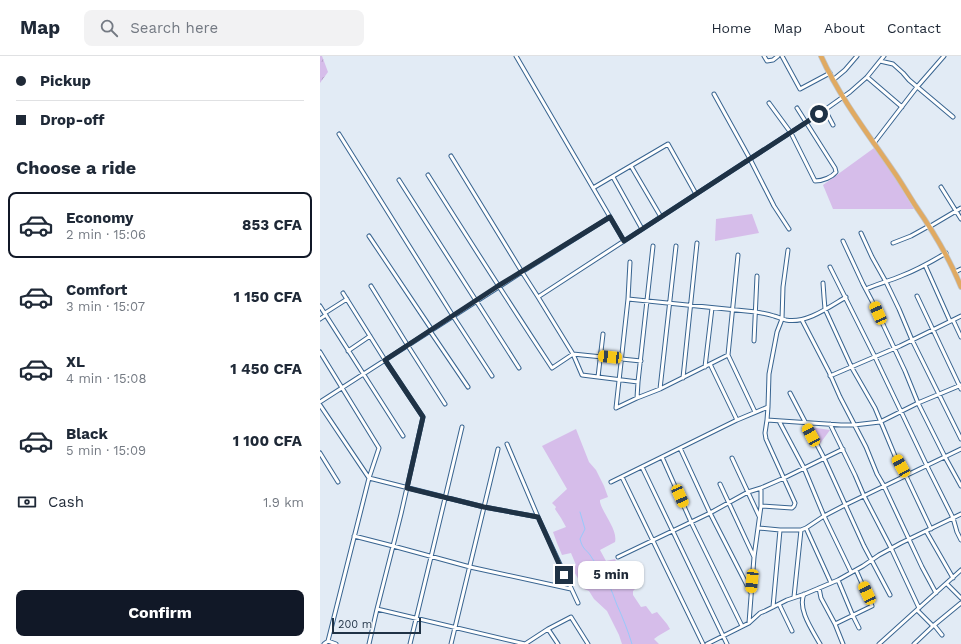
<!DOCTYPE html>
<meta charset="utf-8">
<style>
:root{--surface:#fff;--page:#f2f2f3;--text:#1f2937;--muted:#747a83;--line:#e0e1e3;--accent:#111827}
body{margin:0;font-family:"Work Sans",sans-serif;background:var(--page);color:var(--text);height:100vh;display:flex;flex-direction:column;font-size:15px;white-space:nowrap}
*{box-sizing:border-box;margin:0}
p{font-size:13px;color:var(--muted)}
.icon{flex:none;width:22px;height:22px;fill:none;stroke:currentColor;stroke-width:2;stroke-linecap:round;stroke-linejoin:round}
.map{position:relative;flex:1;overflow:hidden}
.side{display:flex;flex-direction:column;background:var(--surface);width:320px}
.side>*{flex:none}
.top-card{display:grid;align-content:center;height:88px;padding:0 16px;background:var(--surface)}
.scale{position:absolute;left:12px;bottom:10px;width:89px;box-sizing:border-box;padding-left:4px;border:2px solid #1f3245;border-top:0;font-size:11px;line-height:14px;white-space:nowrap;color:#1f3245;-webkit-text-stroke:3px #e2ebf5;paint-order:stroke}
.end{position:absolute;width:18px;height:18px;margin:-9px;border:5px solid #1f3245;background:#fff;box-shadow:0 0 0 2px #fff}
.from{border-radius:50%}
.bubble{position:absolute;height:28px;border-radius:8px;background:var(--surface);box-shadow:0 1px 3px #0004;font-size:13px;font-weight:700;line-height:28px;text-align:center}
.car{position:absolute;width:12px;height:24px;margin:-12px -6px;border-radius:5px;box-shadow:0 0 3px 1px #0007;background:linear-gradient(#f5c518 24%,#345 0 40%,#f5c518 0 76%,#345 0 86%,#f5c518 0)}
.top-card b{display:flex;align-items:center;gap:14px;height:38px;font-size:15px}
.top-card b+b{border-top:1px solid var(--line)}
.top-card i{width:10px;height:10px;background:var(--text)}
ul{padding:0;list-style:none}
li{display:flex;align-items:center;gap:12px;height:66px;margin:0 8px 6px;padding:0 8px;border:2px solid transparent;border-radius:8px}
li div{flex:1}
li b{display:block;font-size:15px}
li em{font-style:normal;font-weight:700}
li.on{border-color:var(--accent)}
li>.icon{width:36px;height:36px;stroke-width:1.5}
h2{padding:0 16px;font-size:18px;line-height:48px}
.pay{display:flex;align-items:center;gap:10px;height:44px;padding:0 16px;font-size:15px}
.pay p{margin-inline-start:auto}
.cta{display:flex;gap:8px;margin-top:auto;padding:8px 16px}
.cta a{flex:1;height:46px;border-radius:8px;background:var(--accent);color:#fff;font-size:16px;font-weight:700;line-height:46px;text-align:center}
header{display:flex;align-items:center;gap:24px;box-sizing:border-box;height:56px;padding:0 20px;background:var(--surface);border-bottom:1px solid var(--line)}
header strong{font-size:19px}
nav{display:flex;gap:22px;margin-inline-start:auto;font-size:14px}
.search{width:280px;height:36px;background:var(--page);display:flex;align-items:center;gap:10px;box-sizing:border-box;padding:0 14px;border-radius:8px;color:var(--muted);font-size:15px}
main{display:flex;flex:1;min-height:0}
.map>svg:first-child{display:block}
.grass{fill:#d6bdea}
.forest{fill:url(#forest-crowns)}
.lines{fill:none;stroke-linecap:round;stroke-linejoin:round}
.stream{stroke:#98c9fb;stroke-width:1}
.minor-casing{stroke:#386490;stroke-width:5}
.trunk-casing{stroke:#c0c6cb;stroke-width:6}
.minor{stroke:#fff;stroke-width:3}
.trunk{stroke:#e0aa62;stroke-width:4.5}
.route{stroke:#1f3245;stroke-width:5}
</style>
<header>
<strong>Map</strong>
<div class="search"><svg class="icon" aria-label="search" viewBox="0 0 24 24"><circle cx="10" cy="10" r="6"/><path d="M15 15l6 6"/></svg>Search here</div>
<nav><a>Home</a><a>Map</a><a>About</a><a>Contact</a></nav>
</header>
<main>
<section class="side">
<div class="top-card">
<b><i class="from"></i>Pickup</b>
<b><i></i>Drop-off</b>
</div>
<h2>Choose a ride</h2>
<ul>
<li class="on"><svg class="icon" aria-label="car" viewBox="0 0 24 24"><path d="M5 17H2v-5l4-1 3-4h7l3 4 3 1v5h-3M9 17h6M6 11h13"/><circle cx="7" cy="17" r="2"/><circle cx="17" cy="17" r="2"/></svg><div><b>Economy</b><p>2 min · 15:06</p></div><em>853 CFA</em></li>
<li><svg class="icon" aria-label="car" viewBox="0 0 24 24"><path d="M5 17H2v-5l4-1 3-4h7l3 4 3 1v5h-3M9 17h6M6 11h13"/><circle cx="7" cy="17" r="2"/><circle cx="17" cy="17" r="2"/></svg><div><b>Comfort</b><p>3 min · 15:07</p></div><em>1 150 CFA</em></li>
<li><svg class="icon" aria-label="car" viewBox="0 0 24 24"><path d="M5 17H2v-5l4-1 3-4h7l3 4 3 1v5h-3M9 17h6M6 11h13"/><circle cx="7" cy="17" r="2"/><circle cx="17" cy="17" r="2"/></svg><div><b>XL</b><p>4 min · 15:08</p></div><em>1 450 CFA</em></li>
<li><svg class="icon" aria-label="car" viewBox="0 0 24 24"><path d="M5 17H2v-5l4-1 3-4h7l3 4 3 1v5h-3M9 17h6M6 11h13"/><circle cx="7" cy="17" r="2"/><circle cx="17" cy="17" r="2"/></svg><div><b>Black</b><p>5 min · 15:09</p></div><em>1 100 CFA</em></li>
</ul>
<div class="pay"><svg class="icon" aria-label="cash" viewBox="0 0 24 24"><path d="M3 7h18v10H3z"/><circle cx="12" cy="12" r="2"/></svg>Cash<p>1.9 km</p></div>
<div class="cta"><a>Confirm</a></div>
</section>
<div class="map">
<svg width="641" height="588" viewBox="0 0 641 588">
<defs>
<pattern id="forest-crowns" width="20" height="18" patternUnits="userSpaceOnUse"><rect width="20" height="18" fill="#d6bdea"/><path d="M2 6a3 3 0 1 1 6 0M12 15a3 3 0 1 1 6 0" fill="none" stroke="#b7a3ca"/></pattern>
</defs>
<rect width="100%" height="100%" fill="#e2ebf5"/>
<!-- grass -->
<path class="grass" d="M554 92 570 113 594 153H513L503 129Z
M432 158 439 177 395 185 396 163Z
M490 371 510 374 499 389Z
M256 373 269 406 276 414 284 430 288 441 280 444V446C283 458 298 474 295 486L280 494 286 505 295 503 302 518 313 522 312 524 316 532 313 535V539L321 551 326 550 332 558 337 556 347 568 350 573 338 580 334 583 339 588H302L299 579 287 555 274 543 269 535 264 533 252 512 256 509 251 497 242 499 237 487 233 476 246 471 241 462 235 453 236 451 232 447 247 433 222 390Z"/>
<!-- forest -->
<path class="forest" d="M0 0H2L8 16 0 27Z"/>
<g class="lines">
<!-- stream -->
<path class="stream" d="M260 456 265 473 260 483C263 495 267 493 272 502 277 509 274 508 282 514L281 519C290 527 293 539 297 549 303 562 308 575 312 588"/>
<defs>
<path id="minor" d="M196 0 304 185
M444 0 447 5 453 4 458 0
M462 0 480 33 510 17
M560 5 573 8 583 17 589 24 633 61
M547 21 582 51
M513 24 525 14 537 0
M394 38 430 103 454 150 469 173
M449 47 471 77 495 125C503 125 512 121 516 116L515 112 477 52
M505 54 513 69
M19 78 133 260 172 320
M554 87 597 31 624 0
M131 100 202 216 290 161
M311 110 341 161
M108 119C149 184 190 248 232 312L253 298 262 319 318 326 317 342 340 333 390 308 417 364 448 351 447 364 521 369H534L560 366 598 347 641 329
M293 121 322 173
M79 124 199 312
M621 131 641 163
M273 132 348 88 376 138
M609 171 641 152
M541 177 552 201 566 226 579 253 592 284 641 383
M49 180 112 274
M523 185 543 228 552 245 585 315 598 347 625 401 641 430
M573 187 591 180 609 170
M418 199 408 299 435 356
M605 209 630 265
M510 211 555 301 607 410 633 462 637 476 641 484
M635 216 641 213
M503 227 504 241 505 253 532 312 555 352 575 400 586 420 611 473
M51 230 88 290 125 348
M546 233C557 228 569 225 581 220 597 214 611 206 626 197
M23 237 65 304 103 361 81 458 73 490 34 480
M597 240 641 333
M218 241 253 298 321 305
M308 243 310 206
M0 250 83 380
M5 257 27 243
M0 263 6 259
M482 264 509 316 520 341 546 391 557 418 564 430 602 511 616 537
M633 264 641 281
M110 275 148 331
M434 285 437 220
M28 295 50 280
M0 296 59 392 49 422 8 585 4 588
M390 308 408 299
M385 311 392 252
M510 320 580 290 641 260
M278 321 283 278
M363 322 377 187
M318 326 333 190
M340 333 356 190
M470 337 504 402 544 490 570 539
M317 342 296 352 308 243 436 256C442 257 448 258 454 260 458 261 462 263 466 264 486 268 509 251 526 241
M0 346 202 216 218 241 499 58 530 36 547 21 564 0
M0 349 49 422 164 451 218 461
M448 351 449 318 457 276 462 263 463 231 468 194
M459 365 484 412 504 460 531 516
M510 368 535 419 544 440 571 492 599 552
M187 388 218 461 258 547
M360 392 390 457 431 537
M0 397 18 426
M342 401 371 466 422 570
M412 402 439 460
M322 411 407 588
M302 421 383 588
M291 426 417 364
M400 428 434 501
M441 450 472 452 474 450 475 447 446 383 445 377 447 364
M438 472 460 474 453 551
M486 472 511 527
M460 474H481L474 541
M481 474 486 472 504 460 525 449 641 393
M606 475 633 522
M298 501 390 457 428 436 441 432 464 422 523 393
M518 524 533 560 539 572
M627 528 641 542
M499 532 501 542 515 568 523 588
M251 533 150 511 73 490 57 553 205 588 228 573 251 561 268 588
M484 538C477 553 493 575 500 588
M459 548 472 575
M597 554 613 570
M429 567 434 501 441 450V432
M515 568 552 550 536 514
M614 569 622 579
M228 573 238 588
M8 585 16 588
M49 588 57 553
M90 588 111 501 142 371
M131 588 178 393
M387 588 429 567 440 557 445 555 467 544 485 538 518 524 543 510 559 499 581 487 641 458
M559 588 641 514
M594 588 613 570 641 547"/>
<path id="trunk" d="M501 0C520 42 548 78 574 116 581 126 588 138 595 149 613 175 629 201 641 231"/>
</defs>
<!-- minor casing -->
<use href="#minor" class="minor-casing"/>
<!-- trunk casing -->
<use href="#trunk" class="trunk-casing"/>
<!-- minor -->
<use href="#minor" class="minor"/>
<!-- trunk -->
<use href="#trunk" class="trunk"/>
</g>
<g class="lines">
<!-- route -->
<path class="route" d="M244 519 218 461 164 451 87 432 103 361 65 304 178 230 290 161 304 185 499 58"/>
</g>
</svg>
<div class="scale">200 m</div>
<i class="end from" style="left:499px;top:58px"></i>
<i class="end" style="left:244px;top:519px"></i>
<div class="bubble" style="left:258px;top:505px;width:66px">5 min</div>
<i class="car" style="left:558px;top:257px;rotate:336deg"></i>
<i class="car" style="left:290px;top:301px;rotate:276deg"></i>
<i class="car" style="left:491px;top:379px;rotate:332deg"></i>
<i class="car" style="left:581px;top:410px;rotate:331deg"></i>
<i class="car" style="left:360px;top:440px;rotate:156deg"></i>
<i class="car" style="left:432px;top:525px;rotate:186deg"></i>
<i class="car" style="left:547px;top:537px;rotate:335deg"></i>
</div>
</main>
